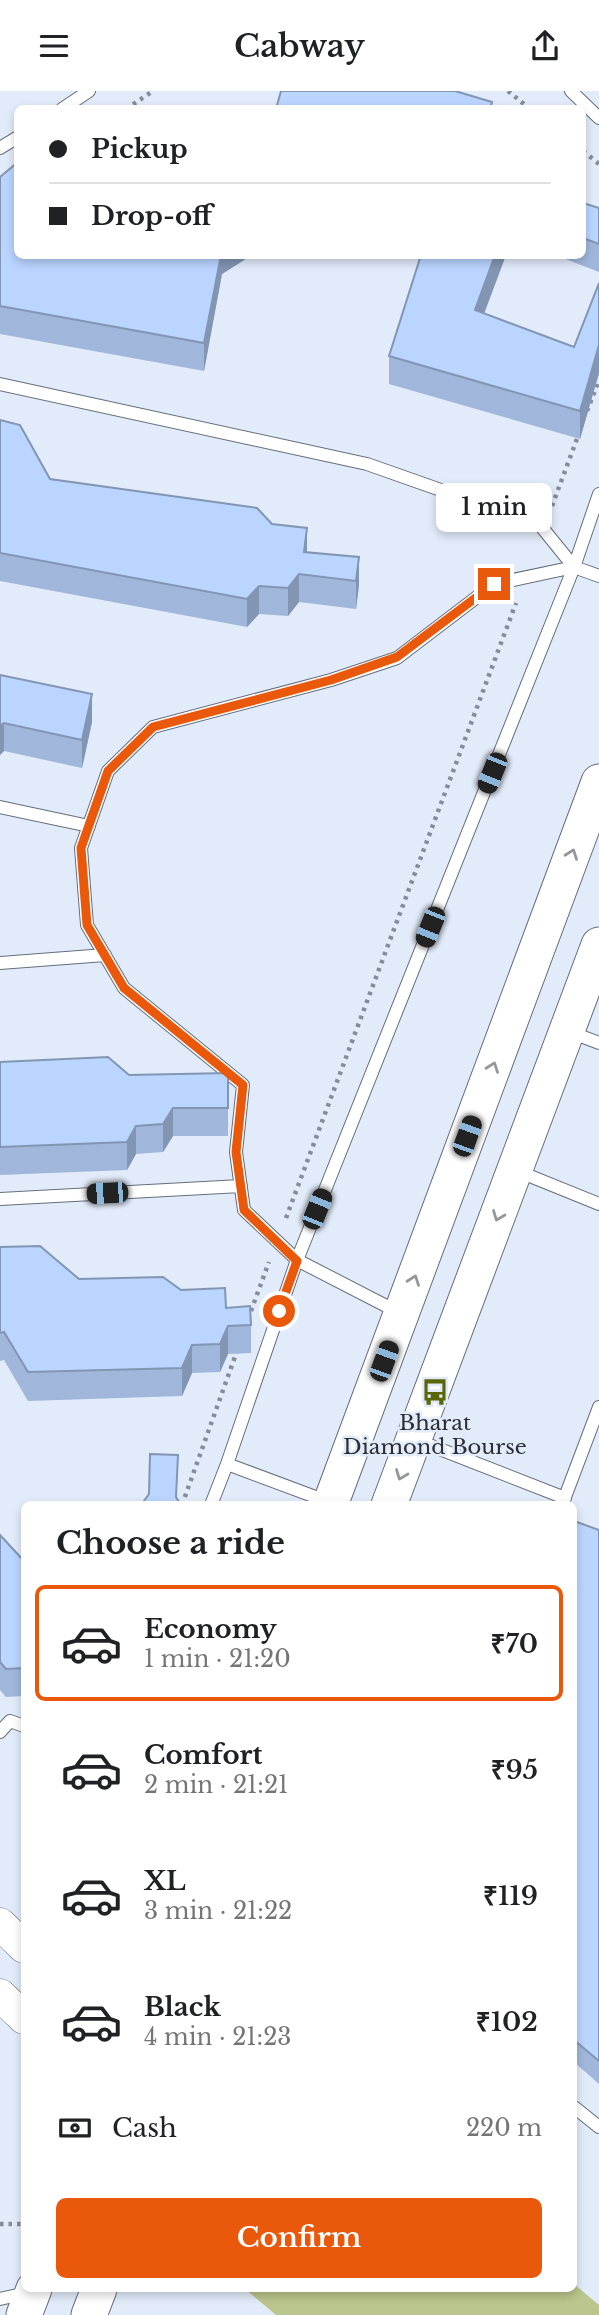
<!DOCTYPE html>
<meta charset="utf-8">
<style>
:root{--surface:#fff;--page:#f6f6f6;--text:#202124;--muted:#757577;--line:#e0e0e0;--accent:#ea580c}
body{margin:0;font-family:"Libre Baskerville",serif;background:var(--page);color:var(--text);height:100vh;display:flex;flex-direction:column;font-size:26px;white-space:nowrap}
*{box-sizing:border-box;margin:0}
p{font-size:23px;color:var(--muted)}
.icon{flex:none;width:38px;height:38px;fill:none;stroke:currentColor;stroke-width:2;stroke-linecap:round;stroke-linejoin:round}
.map{position:relative;flex:1;overflow:hidden}
.panel{position:absolute;left:21px;top:1410px;width:556px;height:791px;display:flex;flex-direction:column;background:var(--surface);border-radius:10px;box-shadow:0 4px 10px #0003}
.panel>*{flex:none}
.guide{position:absolute;left:14px;top:14px;width:572px;height:154px;border-radius:10px;box-shadow:0 4px 10px #0003;display:grid;align-content:center;height:154px;padding:0 35px;background:var(--surface)}
.end{position:absolute;width:32px;height:32px;margin:-16px;border:9px solid #ea580c;background:#fff;box-shadow:0 0 0 4px #fff}
.from{border-radius:50%}
.bubble{position:absolute;height:49px;border-radius:10px;background:var(--surface);box-shadow:0 4px 10px #0003;font-size:23px;font-weight:600;line-height:49px;text-align:center}
.car{position:absolute;width:21px;height:42px;margin:-21px -10px;border-radius:9px;box-shadow:0 0 5px 2px #0007;background:linear-gradient(#222 24%,#8ab4d8 0 40%,#222 0 76%,#8ab4d8 0 86%,#222 0)}
.guide b{display:flex;align-items:center;gap:24px;height:66px;font-size:26px}
.guide b+b{border-top:2px solid var(--line)}
.guide i{width:18px;height:18px;background:var(--text)}
ul{padding:0;list-style:none}
li{display:flex;align-items:center;gap:21px;height:116px;margin:0 14px 10px;padding:0 21px;border:4px solid transparent;border-radius:10px}
li div{flex:1}
li b{display:block;font-size:26px}
li em{font-style:normal;font-weight:600}
li.active{border-color:var(--accent)}
li>.icon{width:63px;height:63px;stroke-width:1.5}
h2{padding:0 35px;font-size:32px;line-height:84px}
.pay{display:flex;align-items:center;gap:18px;height:77px;padding:0 35px;font-size:26px}
.pay p{margin-inline-start:auto}
.action{display:flex;gap:14px;margin-top:auto;padding:14px 35px}
.action a{flex:1;height:80px;border-radius:10px;background:var(--accent);color:#fff;font-size:28px;font-weight:600;line-height:80px;text-align:center}
header{display:flex;justify-content:space-between;align-items:center;height:91px;padding:0 35px;background:var(--surface);font-size:32px;font-weight:600}
.map>svg:first-child{display:block}
.green{fill:#bac68d}
.lines{fill:none;stroke-linecap:round;stroke-linejoin:round}
.service-casing{stroke:#666e7b;stroke-width:14}
.tertiary-casing{stroke:#666e7b;stroke-width:33}
.secondary-casing{stroke:#666e7b;stroke-width:37}
.path{stroke:#868c97;stroke-width:4.5;stroke-dasharray:3.5 5;stroke-linecap:butt}
.service{stroke:#fff;stroke-width:12}
.tertiary{stroke:#fff;stroke-width:32}
.secondary{stroke:#fff;stroke-width:35}
.wall{fill:#a0b7db}
.shaded-wall{fill:#8295b2}
.building{fill:#bad5ff;stroke:#8295b2;stroke-width:2}
.oneway{stroke:#95969a}
.route{stroke:#ea580c;stroke-width:9}
.labels{text-anchor:middle;dominant-baseline:central;stroke-width:5;stroke-linejoin:round;paint-order:stroke}
.poi-label{font-size:21px;fill:#2b2e34;stroke:#e2ebfa}
</style>
<header><svg class="icon" aria-label="menu" viewBox="0 0 24 24"><path d="M4 6h16M4 12h16M4 18h16"/></svg>Cabway<svg class="icon" aria-label="share" viewBox="0 0 24 24"><path d="M12 15V3M7 8l5-5 5 5M5 13v7h14v-7"/></svg></header>
<div class="map">
<svg width="599" height="2224" viewBox="0 0 599 2224">
<rect width="100%" height="100%" fill="#e2ebfa"/>
<!-- green -->
<path class="green" d="M574 2193 599 2214V2224H276L245 2198H574Z"/>
<g class="lines">
<defs>
<path id="service" d="M571 0 599 27
M62 18 89 0
M0 57 18 46
M0 293 367 373 540 434 574 476
M0 716 89 735
M0 872 105 864
M570 941 599 952
M515 1079 599 1113
M0 1108 241 1095
M398 1221 297 1169 244 1119 236 1061 243 994 124 897 87 834 81 757 108 680 153 636 331 589 397 567 494 493 574 476 599 485
M414 1348 565 1407
M227 1373 329 1411
M211 1414 227 1373 297 1169 574 476 599 403
M562 1414 599 1316
M0 1641 10 1630 24 1635
M574 2016 599 2036
M0 2208 27 2202"/>
<path id="tertiary" d="M0 1833 24 1856
M0 1904 24 1927"/>
<path id="secondary" d="M330 1414 599 691
M389 1414 599 854
M24 2224 34 2198
M89 2224 99 2198"/>
</defs>
<!-- service casing -->
<use href="#service" class="service-casing"/>
<!-- tertiary casing -->
<use href="#tertiary" class="tertiary-casing"/>
<!-- secondary casing -->
<use href="#secondary" class="secondary-casing"/>
<!-- path -->
<path class="path" d="M508 0 530 18
M126 18 153 0
M583 60 599 73
M587 320 599 289
M552 415 578 345
M286 1127 516 512
M248 1228 269 1171
M182 1414 237 1260
M0 2133H24"/>
<!-- service -->
<use href="#service" class="service"/>
<!-- tertiary -->
<use href="#tertiary" class="tertiary"/>
<!-- secondary -->
<use href="#secondary" class="secondary"/>
</g>
<!-- wall -->
<path class="wall" d="M0 86 18 164H252L222 183 204 280 0 243Z
M583 112 599 117V181L555 164H583Z
M421 164H506L484 222 574 256 599 192V282L580 348 389 293V265Z
M0 329 50 388 272 433 307 461 359 466V494L356 518 299 511 288 525 259 523 247 536 0 490Z
M0 584 92 631 82 677 4 660 0 664Z
M0 971 129 984 228 982V1045H173L163 1061 136 1063 127 1079 0 1084Z
M0 1156 79 1188 181 1199 226 1217 251 1234V1262L228 1263 220 1281 192 1282 182 1305 28 1310 4 1269 0 1270Z
M574 1430 599 1439V1993L574 1971Z
M0 1444 24 1470V1605L6 1606 0 1599Z"/>
<!-- shaded-wall -->
<path class="shaded-wall" d="M221 164H252L222 183 204 280V252Z
M495 164H506L475 247V219Z
M599 254V282L580 348V320Z
M307 437V465L304 461Z
M359 466V494L356 518V490Z
M299 483V511L288 525V497Z
M259 495V523L247 536V508Z
M92 603V631L82 677V649Z
M4 632V660L0 664V635Z
M173 1017V1045L163 1061V1033Z
M136 1035V1063L127 1079V1051Z
M228 1235V1263L220 1281V1253Z
M192 1254V1282L182 1305V1277Z"/>
<!-- building -->
<path class="building" d="M281 0H455L492 11 490 18H276Z
M18 71V164H221L204 252 0 215V86Z
M583 112 599 117V153L583 147Z
M421 164H495L475 219 574 256 599 192V254L580 320 389 265Z
M0 329 20 334 50 388 257 417 272 433 307 437 304 461 359 466 356 490 299 483 288 497 259 495 247 508 0 462Z
M0 584 92 603 82 649 4 632 0 635Z
M108 966 129 984 228 982V1017H173L163 1033 136 1035 127 1051 0 1056V971Z
M40 1155 79 1188 163 1186 181 1199 225 1197 226 1217 250 1215 251 1234 228 1235 220 1253 192 1254 182 1277 28 1281 4 1241 0 1242V1156Z
M150 1363 178 1364 176 1406 181 1414H141L149 1403Z
M574 1430 599 1439V1970L574 1949Z
M0 1444 24 1470V1577L6 1578 0 1571Z"/>
<!-- one-way arrows -->
<defs><path id="oneway-chevron" d="M-2-3.5L2.5 0L-2 3.5" fill="none" stroke-width="1.6" stroke-linecap="round" stroke-linejoin="round" transform="scale(1.75)"/></defs>
<g class="oneway">
<use href="#oneway-chevron" transform="translate(572 763) rotate(-70)"/>
<use href="#oneway-chevron" transform="translate(493 976) rotate(-70)"/>
<use href="#oneway-chevron" transform="translate(498 1125) rotate(111)"/>
<use href="#oneway-chevron" transform="translate(414 1189) rotate(-70)"/>
<use href="#oneway-chevron" transform="translate(401 1384) rotate(111)"/>
</g>
<g class="lines">
<!-- route -->
<path class="route" d="M279 1220 297 1170 244 1119 236 1061 243 994 124 897 87 834 81 757 108 680 153 636 331 589 397 566 494 493"/>
</g>
<!-- icons -->
<defs>
<symbol id="bus-bare" viewBox="-9 -9 18 18"><path d="M-5-6H5V4H4V6H2V4H-2V6H-4V4H-5ZM-3.5-4V0h7V-4ZM-3.5 1.2v1.5H-2V1.2ZM2 1.2v1.5H3.5V1.2Z" fill="#59660a" stroke="#e2ebfa" stroke-width="2.5" paint-order="stroke"/></symbol>
</defs>
<g fill-rule="evenodd">
<use href="#bus-bare" x="416" y="1282" width="38" height="38"/>
</g>
<g class="labels">
<!-- poi labels -->
<g class="poi-label">
<text x="435" y="1332">Bharat<tspan x="435" dy="24">Diamond Bourse</tspan></text>
</g>
</g>
</svg>
<i class="end from" style="left:279px;top:1220px"></i>
<i class="end" style="left:494px;top:493px"></i>
<div class="bubble" style="left:436px;top:392px;width:116px">1 min</div>
<i class="car" style="left:492px;top:682px;rotate:202deg"></i>
<i class="car" style="left:430px;top:836px;rotate:202deg"></i>
<i class="car" style="left:467px;top:1045px;rotate:20deg"></i>
<i class="car" style="left:107px;top:1102px;rotate:267deg"></i>
<i class="car" style="left:317px;top:1118px;rotate:22deg"></i>
<i class="car" style="left:384px;top:1270px;rotate:20deg"></i>
<div class="guide">
<b><i class="from"></i>Pickup</b>
<b><i></i>Drop-off</b>
</div>
<section class="panel">
<h2>Choose a ride</h2>
<ul>
<li class="active"><svg class="icon" aria-label="car" viewBox="0 0 24 24"><path d="M5 17H2v-5l4-1 3-4h7l3 4 3 1v5h-3M9 17h6M6 11h13"/><circle cx="7" cy="17" r="2"/><circle cx="17" cy="17" r="2"/></svg><div><b>Economy</b><p>1 min · 21:20</p></div><em>₹70</em></li>
<li><svg class="icon" aria-label="car" viewBox="0 0 24 24"><path d="M5 17H2v-5l4-1 3-4h7l3 4 3 1v5h-3M9 17h6M6 11h13"/><circle cx="7" cy="17" r="2"/><circle cx="17" cy="17" r="2"/></svg><div><b>Comfort</b><p>2 min · 21:21</p></div><em>₹95</em></li>
<li><svg class="icon" aria-label="car" viewBox="0 0 24 24"><path d="M5 17H2v-5l4-1 3-4h7l3 4 3 1v5h-3M9 17h6M6 11h13"/><circle cx="7" cy="17" r="2"/><circle cx="17" cy="17" r="2"/></svg><div><b>XL</b><p>3 min · 21:22</p></div><em>₹119</em></li>
<li><svg class="icon" aria-label="car" viewBox="0 0 24 24"><path d="M5 17H2v-5l4-1 3-4h7l3 4 3 1v5h-3M9 17h6M6 11h13"/><circle cx="7" cy="17" r="2"/><circle cx="17" cy="17" r="2"/></svg><div><b>Black</b><p>4 min · 21:23</p></div><em>₹102</em></li>
</ul>
<div class="pay"><svg class="icon" aria-label="cash" viewBox="0 0 24 24"><path d="M3 7h18v10H3z"/><circle cx="12" cy="12" r="2"/></svg>Cash<p>220 m</p></div>
<div class="action"><a>Confirm</a></div>
</section>
</div>
